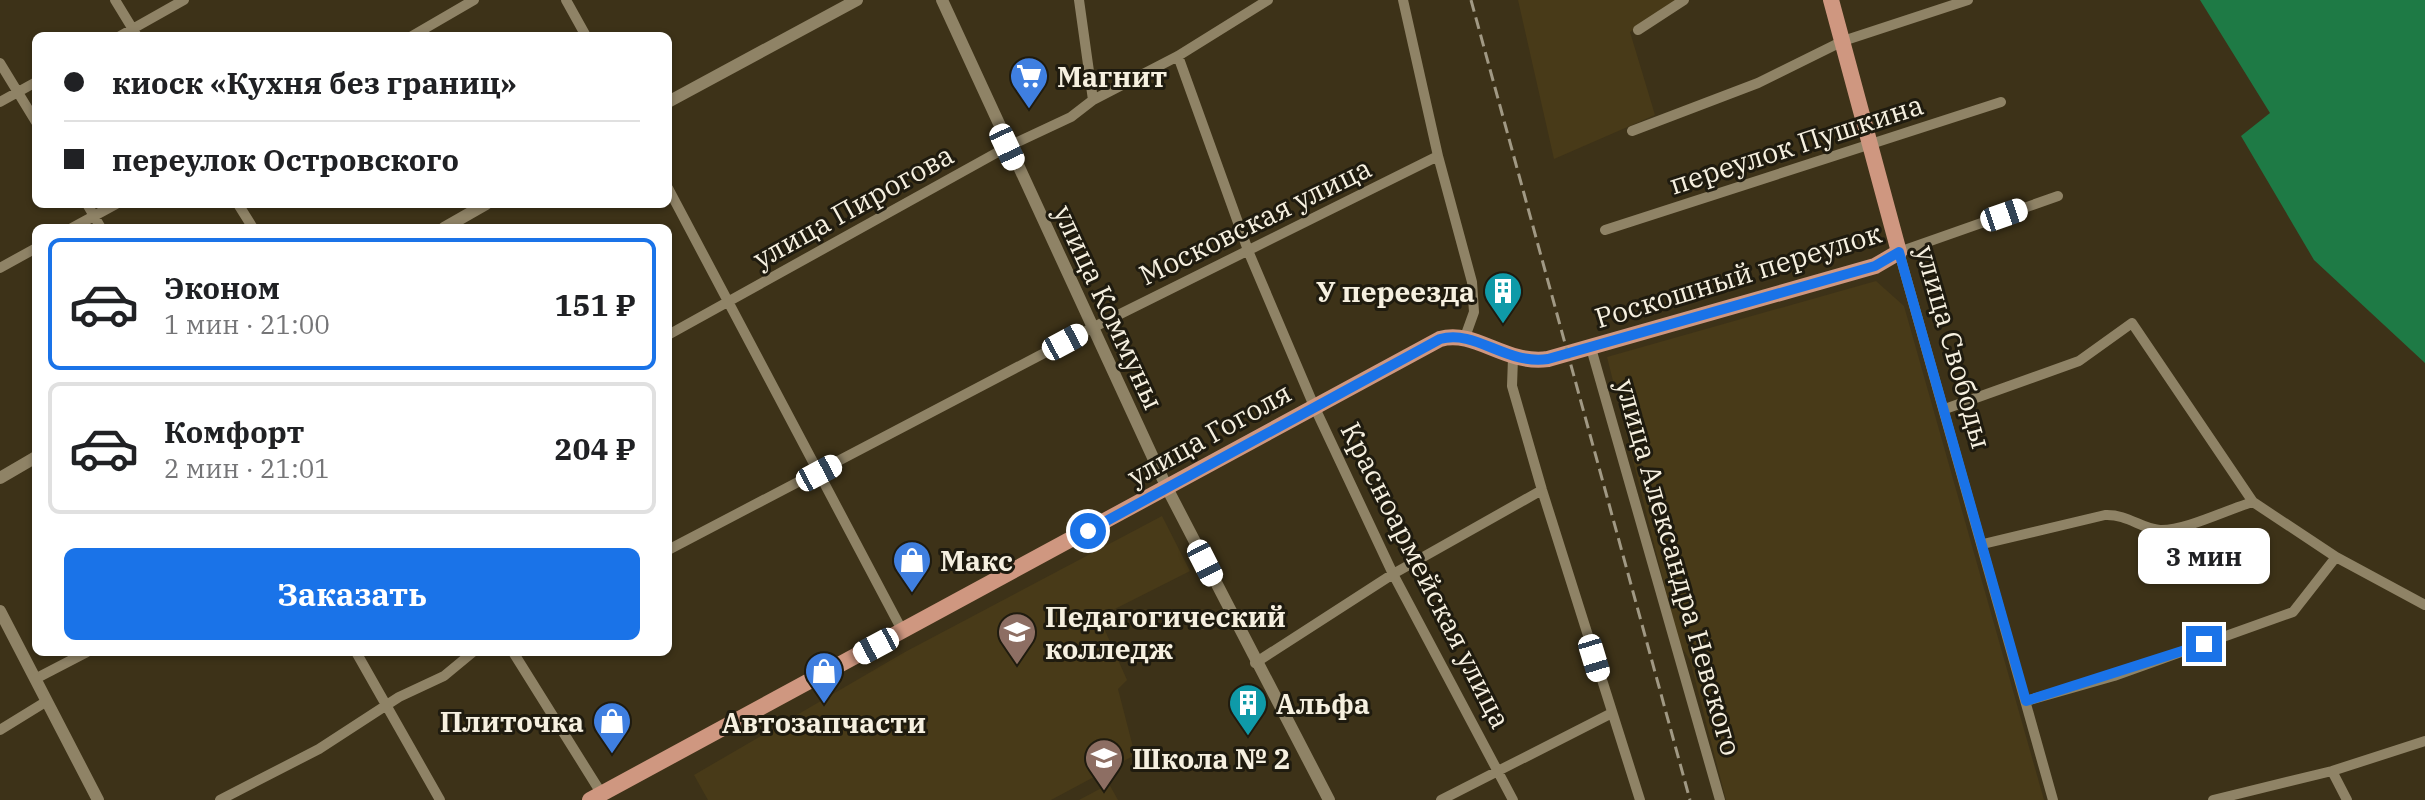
<!DOCTYPE html>
<html lang="ru">
<meta charset="utf-8">
<style>
:root{--surface:#fff;--page:#f2f2f2;--text:#202124;--muted:#757577;--line:#e0e0e0;--accent:#1a73e8}
body{margin:0;font-family:"IBM Plex Serif",serif;background:var(--page);color:var(--text);height:100vh;display:flex;flex-direction:column;font-size:30px;white-space:nowrap}
*{box-sizing:border-box;margin:0}
p{font-size:26px;color:var(--muted)}
.icon{flex:none;width:44px;height:44px;fill:none;stroke:currentColor;stroke-width:2;stroke-linecap:round;stroke-linejoin:round}
.map{position:relative;flex:1;overflow:hidden}
.sheet{position:absolute;left:32px;top:224px;width:640px;height:432px;display:flex;flex-direction:column;background:var(--surface);border-radius:12px;box-shadow:0 2px 6px #0004}
.sheet>*{flex:none}
.banner{position:absolute;left:32px;top:32px;width:640px;height:176px;border-radius:12px;box-shadow:0 2px 6px #0004;display:grid;align-content:center;height:176px;padding:0 32px;background:var(--surface)}
.end{position:absolute;width:36px;height:36px;margin:-18px;border:10px solid #1a73e8;background:#fff;box-shadow:0 0 0 4px #fff}
.from{border-radius:50%}
.bubble{position:absolute;height:56px;border-radius:12px;background:var(--surface);box-shadow:0 2px 6px #0004;font-size:26px;font-weight:700;line-height:56px;text-align:center}
.car{position:absolute;width:24px;height:48px;margin:-24px -12px;border-radius:10px;box-shadow:0 0 6px 2px #0007;background:linear-gradient(#fff 24%,#345 0 40%,#fff 0 76%,#345 0 86%,#fff 0)}
.banner b{display:flex;align-items:center;gap:28px;height:76px;font-size:30px}
.banner b+b{border-top:2px solid var(--line)}
.banner i{width:20px;height:20px;background:var(--text)}
ul{padding:14px 0 0;list-style:none}
li{display:flex;align-items:center;gap:24px;height:132px;margin:0 16px 12px;padding:0 16px;border:4px solid var(--line);border-radius:12px}
li div{flex:1}
li b{display:block;font-size:30px}
li em{font-style:normal;font-weight:700}
li.selected{border-color:var(--accent)}
li>.icon{width:72px;height:72px;stroke-width:1.5}
.cta{display:flex;gap:16px;margin-top:auto;padding:16px 32px}
.cta a{flex:1;height:92px;border-radius:12px;background:var(--accent);color:#fff;font-size:32px;font-weight:700;line-height:92px;text-align:center}
.map>svg:first-child{display:block}
.built{fill:#483a18}
.forest{fill:#1e7a45}
.lines{fill:none;stroke-linecap:round;stroke-linejoin:round}
.minor{stroke:#8f8366;stroke-width:10}
.tertiary{stroke:#8f8366;stroke-width:12}
.primary{stroke:#cf9780;stroke-width:16}
.rail{stroke:#a19984;stroke-width:3;stroke-dasharray:12 6;stroke-linecap:butt}
.route{stroke:#1a73e8;stroke-width:10}
.labels{text-anchor:middle;dominant-baseline:central;stroke-width:6;stroke-linejoin:round;paint-order:stroke}
.poi-label{font-size:28px;font-weight:bold;fill:#f6f0e0;stroke:#1f1b0f;text-anchor:start}
.street-label{font-size:28px;fill:#f6f0e0;stroke:#1f1b0f}
</style>
<div class="map">
<svg width="2425" height="800" viewBox="0 0 2425 800">
<rect width="100%" height="100%" fill="#3d3218"/>
<!-- built -->
<path class="built" d="M1518 0H1680L1630 32 1655 115 1554 159Z
M1876 281 1904 306 2044 800H1726L1690 660 1679 643 1607 357Z
M1162 516 1190 571 1099 617 1127 680 1118 689 1135 755 1051 800H708L694 775 905 652Z
M1109 784 1118 800H1079Z"/>
<!-- forest -->
<path class="forest" d="M2200 0H2425V363L2314 260 2241 136 2270 113Z"/>
<g class="lines">
<!-- minor -->
<path class="minor" d="M115 0 137 36
M566 0 586 36
M1079 0 1093 100
M1403 0 1438 156 1472 282 1474 312 1465 337
M1638 30 1684 0
M120 36 184 0
M412 36 474 0
M1178 56 1249 253 1314 406 1393 574 1513 800
M0 63 36 122
M0 102 36 82
M1632 131 1758 83 1843 41 1968 0
M668 188 903 632
M87 204 101 228
M238 204 253 228
M72 228 116 204
M1605 230 2001 102
M0 268 36 248
M668 335 1007 147 1071 117 1093 100 1178 56 1268 0
M1591 348 1720 800
M1513 358 1512 386 1542 490 1640 800
M1945 409 2079 361 2132 323 2253 502 2336 557 2425 605
M1983 544 2105 515C2128 514 2141 529 2160 530 2185 531 2228 509 2253 502
M668 550 1092 328 1438 156
M356 652 440 800
M513 652 603 796
M1255 663 1393 574 1542 490
M35 679 87 652
M2026 701 2114 676 2293 612 2336 557
M0 730 47 701
M2332 771 2347 800
M220 800 319 749 399 697 444 676 473 652
M1441 800 1612 713
M2053 800 1899 252 2058 196
M2213 800 2332 771 2425 741"/>
<!-- tertiary -->
<path class="tertiary" d="M942 0 1167 488 1329 800
M668 102 857 0
M444 228 486 204
M0 478 36 457
M0 611 98 800"/>
<!-- primary -->
<path class="primary" d="M590 800 1440 339C1475 329 1505 365 1548 359L1875 266 1899 252 1831 0"/>
<!-- rail -->
<path class="rail" d="M1471 0 1690 800"/>
</g>
<g class="lines">
<!-- route -->
<path class="route" d="M1088 531 1440 339C1476 329 1505 365 1548 359L1875 266 1899 252 2026 701 2204 644"/>
</g>
<!-- icons -->
<defs>
<symbol id="supermarket-pin" viewBox="-11 -11 22 30"><path d="M0 17L-7.5 6A9.5 9.5 0 1 1 7.5 6Z" fill="#3f7fe0" stroke="#1f1b0f"/><path d="M-6-5.5h2.5l.6 2H6L4.5 2H-2.5L-4.4-4H-6ZM-1.5 3.2a1.3 1.3 0 1 0 .1 0ZM3 3.2a1.3 1.3 0 1 0 .1 0Z" fill="#fff"/></symbol>
<symbol id="building-pin" viewBox="-11 -11 22 30"><path d="M0 17L-7.5 6A9.5 9.5 0 1 1 7.5 6Z" fill="#0f9aa8" stroke="#1f1b0f"/><path d="M-4-6H4V6H1V3H-1V6H-4ZM-2.5-4.3h1.7v1.8h-1.7ZM.8-4.3h1.7v1.8H.8ZM-2.5-1h1.7V.8h-1.7ZM.8-1h1.7V.8H.8Z" fill="#fff"/></symbol>
<symbol id="shop-pin" viewBox="-11 -11 22 30"><path d="M0 17L-7.5 6A9.5 9.5 0 1 1 7.5 6Z" fill="#3f7fe0" stroke="#1f1b0f"/><path d="M-5-2.5h2.3a2.7 3.5 0 0 1 5.4 0H5L5.5 6h-11ZM-1.5-2.5h3a1.5 2.3 0 0 0-3 0Z" fill="#fff"/></symbol>
<symbol id="university-pin" viewBox="-11 -11 22 30"><path d="M0 17L-7.5 6A9.5 9.5 0 1 1 7.5 6Z" fill="#8d6e63" stroke="#1f1b0f"/><path d="M0-5L7-2L0 1L-7-2ZM-4 1L0 2.5L4 1V4Q0 6-4 4Z" fill="#fff"/></symbol>
<symbol id="school-pin" viewBox="-11 -11 22 30"><path d="M0 17L-7.5 6A9.5 9.5 0 1 1 7.5 6Z" fill="#8d6e63" stroke="#1f1b0f"/><path d="M0-5L7-2L0 1L-7-2ZM-4 1L0 2.5L4 1V4Q0 6-4 4Z" fill="#fff"/></symbol>
</defs>
<g fill-rule="evenodd">
<use href="#supermarket-pin" x="1007" y="54" width="44" height="60"/>
<use href="#building-pin" x="1481" y="269" width="44" height="60"/>
<use href="#shop-pin" x="890" y="538" width="44" height="60"/>
<use href="#university-pin" x="995" y="610" width="44" height="60"/>
<use href="#shop-pin" x="802" y="649" width="44" height="60"/>
<use href="#building-pin" x="1226" y="681" width="44" height="60"/>
<use href="#shop-pin" x="590" y="699" width="44" height="60"/>
<use href="#school-pin" x="1082" y="736" width="44" height="60"/>
</g>
<g class="labels">
<!-- poi labels -->
<g class="poi-label">
<text x="1057" y="76">Магнит</text>
<text x="1475" y="291" text-anchor="end">У переезда</text>
<text x="940" y="560">Макс</text>
<text x="1045" y="616">Педагогический<tspan x="1045" dy="32">колледж</tspan></text>
<text x="1276" y="703">Альфа</text>
<text x="584" y="721" text-anchor="end">Плиточка</text>
<text x="824" y="722" text-anchor="middle">Автозапчасти</text>
<text x="1132" y="758">Школа № 2</text>
</g>
<!-- street labels -->
<g class="street-label">
<text transform="translate(1796 144) rotate(-18)">переулок Пушкина</text>
<text transform="translate(853 206) rotate(-29)">улица Пирогова</text>
<text transform="translate(1255 221) rotate(-26)">Московская улица</text>
<text transform="translate(1738 275) rotate(-17)">Роскошный переулок</text>
<text transform="translate(1109 307) rotate(65)">улица Коммуны</text>
<text transform="translate(1954 347) rotate(74)">улица Свободы</text>
<text transform="translate(1209 434) rotate(-29)">улица Гоголя</text>
<text transform="translate(1679 567) rotate(74)">улица Александра Невского</text>
<text transform="translate(1426 575) rotate(63)">Красноармейская улица</text>
</g>
</g>
</svg>
<i class="end from" style="left:1088px;top:531px"></i>
<i class="end" style="left:2204px;top:644px"></i>
<div class="bubble" style="left:2138px;top:528px;width:132px">3 мин</div>
<i class="car" style="left:1007px;top:147px;rotate:155deg"></i>
<i class="car" style="left:2004px;top:215px;rotate:71deg"></i>
<i class="car" style="left:1065px;top:342px;rotate:62deg"></i>
<i class="car" style="left:819px;top:473px;rotate:62deg"></i>
<i class="car" style="left:1205px;top:563px;rotate:153deg"></i>
<i class="car" style="left:876px;top:646px;rotate:242deg"></i>
<i class="car" style="left:1594px;top:658px;rotate:163deg"></i>
<div class="banner">
<b><i class="from"></i>киоск «Кухня без границ»</b>
<b><i></i>переулок Островского</b>
</div>
<section class="sheet">
<ul>
<li class="selected"><svg class="icon" aria-label="car" viewBox="0 0 24 24"><path d="M5 17H2v-5l4-1 3-4h7l3 4 3 1v5h-3M9 17h6M6 11h13"/><circle cx="7" cy="17" r="2"/><circle cx="17" cy="17" r="2"/></svg><div><b>Эконом</b><p>1 мин · 21:00</p></div><em>151 ₽</em></li>
<li><svg class="icon" aria-label="car" viewBox="0 0 24 24"><path d="M5 17H2v-5l4-1 3-4h7l3 4 3 1v5h-3M9 17h6M6 11h13"/><circle cx="7" cy="17" r="2"/><circle cx="17" cy="17" r="2"/></svg><div><b>Комфорт</b><p>2 мин · 21:01</p></div><em>204 ₽</em></li>
</ul>
<div class="cta"><a>Заказать</a></div>
</section>
</div>
